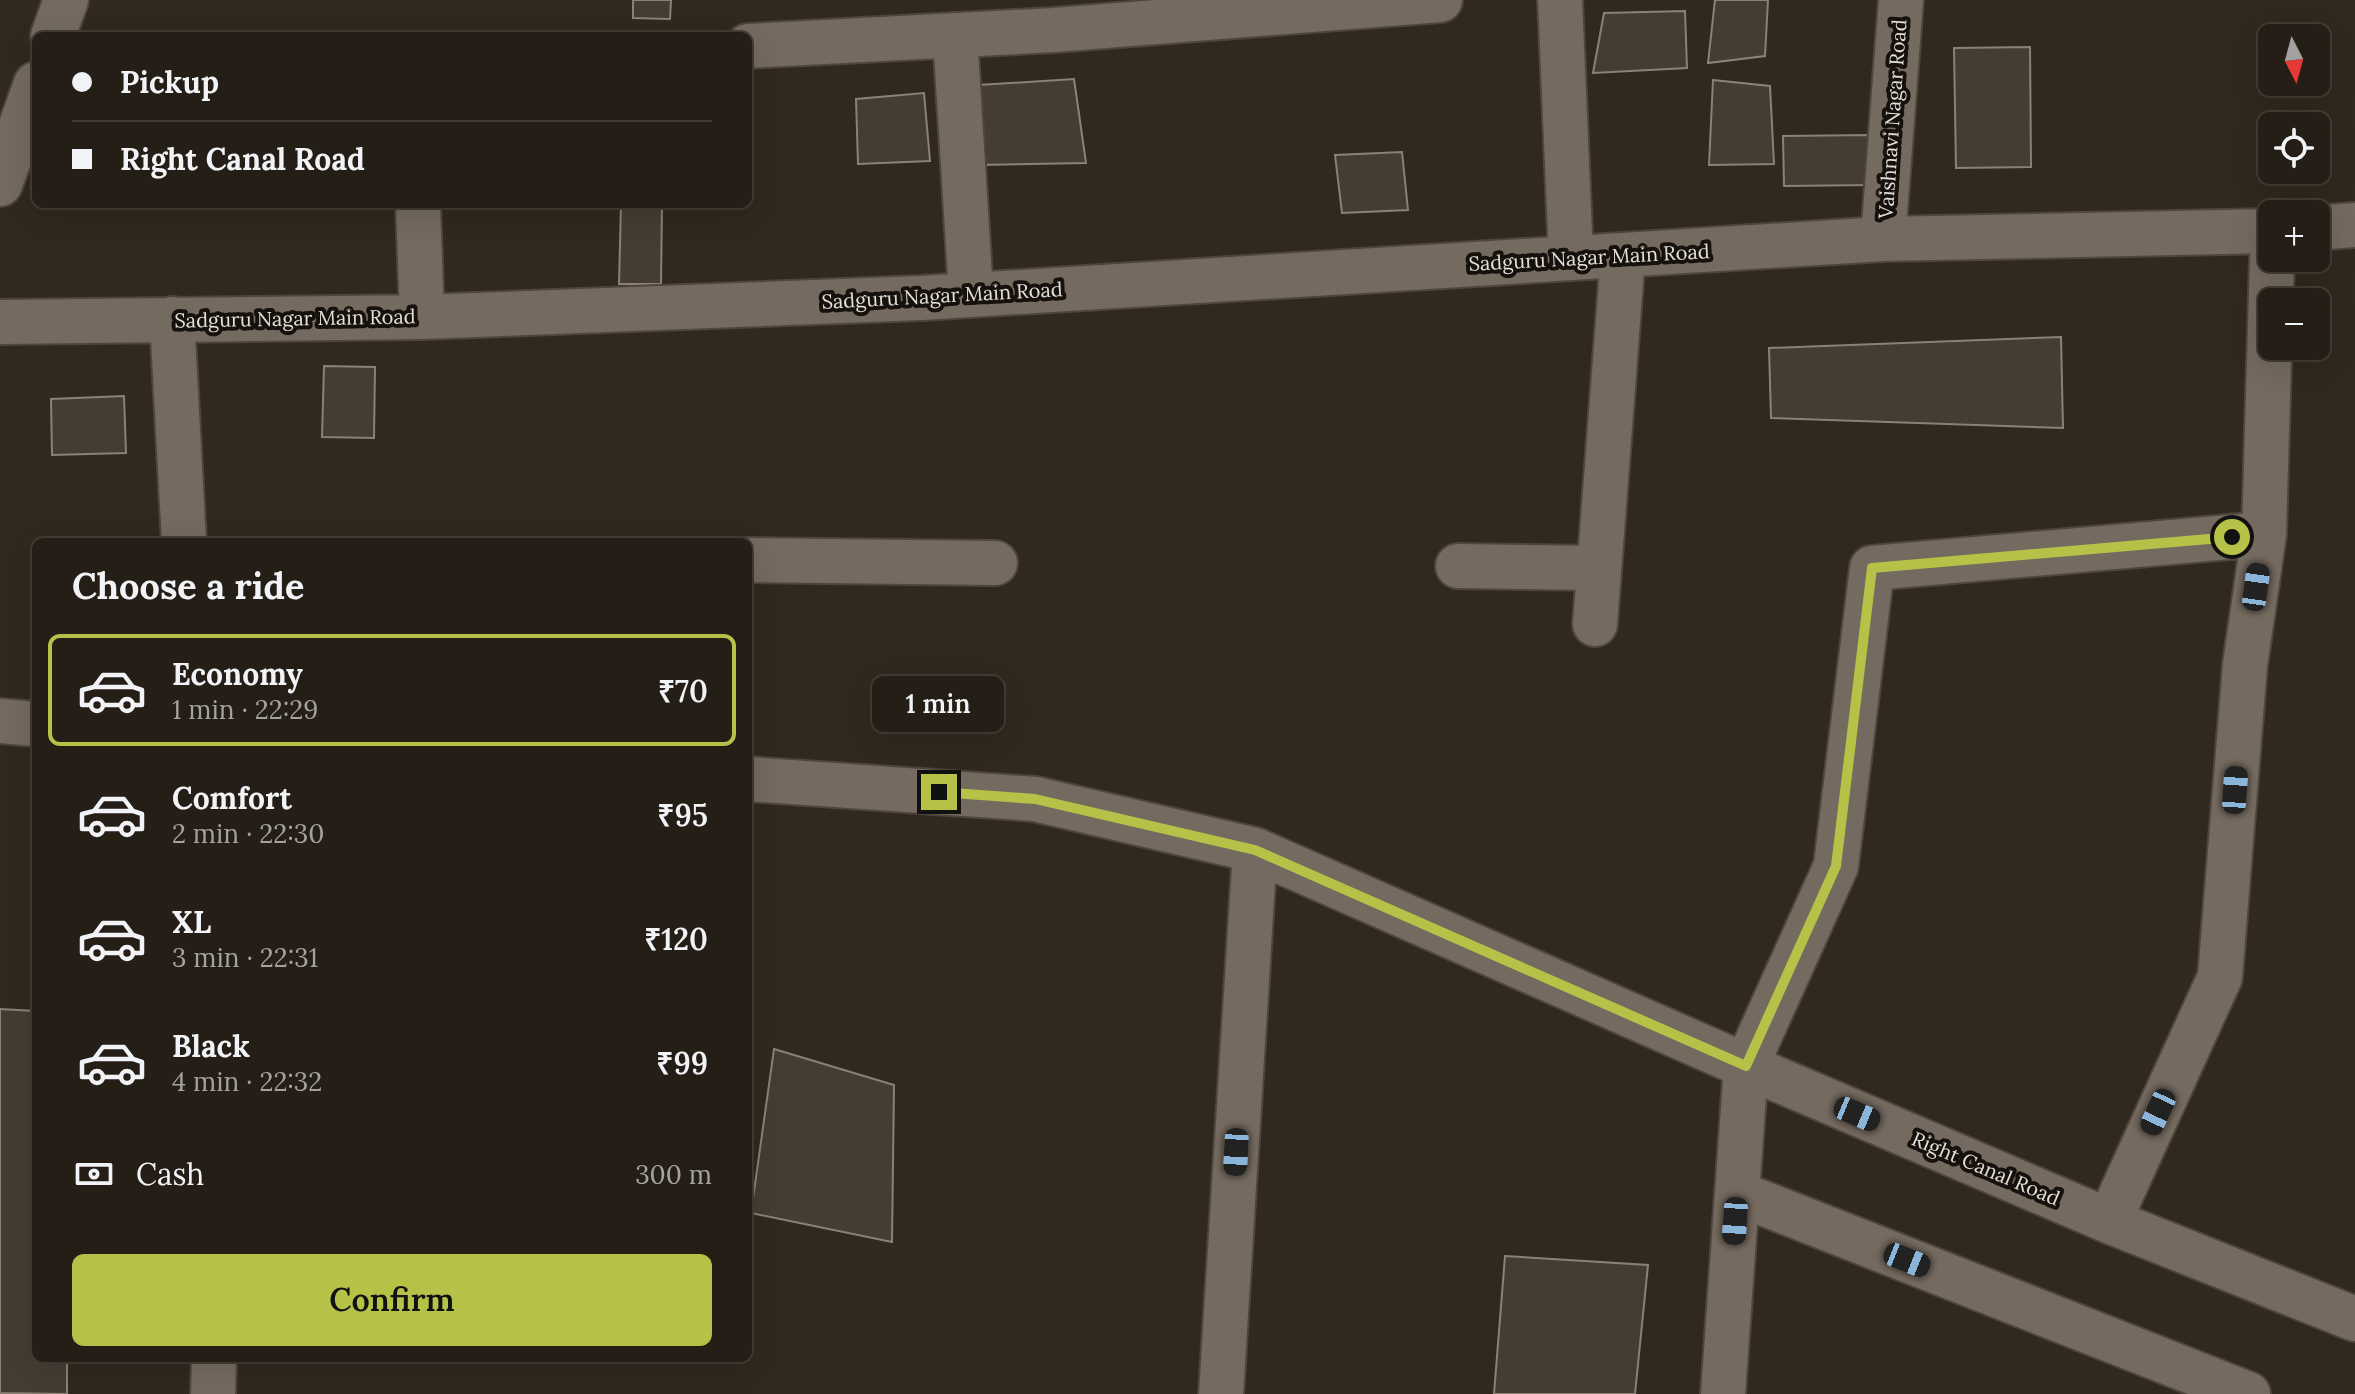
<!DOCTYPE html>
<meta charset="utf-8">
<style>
:root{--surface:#251e16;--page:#2d271f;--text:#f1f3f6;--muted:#a3a2a1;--line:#423c35;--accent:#b6c148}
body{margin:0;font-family:Lora,serif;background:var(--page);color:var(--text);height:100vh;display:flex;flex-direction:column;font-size:30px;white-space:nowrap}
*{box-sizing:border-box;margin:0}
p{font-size:26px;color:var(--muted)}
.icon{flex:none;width:44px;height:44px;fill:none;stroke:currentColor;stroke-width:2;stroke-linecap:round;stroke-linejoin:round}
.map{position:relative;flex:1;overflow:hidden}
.sheet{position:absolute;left:32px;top:538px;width:720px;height:824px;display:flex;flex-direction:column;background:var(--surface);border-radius:12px;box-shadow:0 8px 32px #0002,0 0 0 2px var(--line)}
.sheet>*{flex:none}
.banner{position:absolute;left:32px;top:32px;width:720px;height:176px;border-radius:12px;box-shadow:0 8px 32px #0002,0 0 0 2px var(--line);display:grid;align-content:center;height:176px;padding:0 40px;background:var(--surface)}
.needle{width:52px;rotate:174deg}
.buttons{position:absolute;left:2258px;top:24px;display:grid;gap:16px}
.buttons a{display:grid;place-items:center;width:72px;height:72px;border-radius:12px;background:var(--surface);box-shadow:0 8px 32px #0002,0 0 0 2px var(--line);font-size:40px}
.end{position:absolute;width:36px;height:36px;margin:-18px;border:10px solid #b6c148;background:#111;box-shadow:0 0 0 4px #111}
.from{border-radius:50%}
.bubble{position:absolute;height:56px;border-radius:12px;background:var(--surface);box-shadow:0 8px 32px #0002,0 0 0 2px var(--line);font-size:26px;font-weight:600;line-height:56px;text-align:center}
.car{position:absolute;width:24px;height:48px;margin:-24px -12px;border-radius:10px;box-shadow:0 0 6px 2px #0007;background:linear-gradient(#222 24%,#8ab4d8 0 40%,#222 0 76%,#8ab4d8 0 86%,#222 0)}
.banner b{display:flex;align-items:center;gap:28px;height:76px;font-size:30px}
.banner b+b{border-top:2px solid var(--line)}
.banner i{width:20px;height:20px;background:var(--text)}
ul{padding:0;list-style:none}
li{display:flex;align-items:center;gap:24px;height:112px;margin:0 16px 12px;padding:0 24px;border:4px solid transparent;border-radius:12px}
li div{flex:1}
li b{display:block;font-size:30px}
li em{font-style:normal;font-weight:600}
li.on{border-color:var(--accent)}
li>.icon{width:72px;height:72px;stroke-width:1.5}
h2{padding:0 40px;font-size:36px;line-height:96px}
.pay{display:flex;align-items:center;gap:20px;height:88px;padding:0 40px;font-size:30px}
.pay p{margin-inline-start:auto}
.action{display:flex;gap:16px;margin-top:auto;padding:16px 40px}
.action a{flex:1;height:92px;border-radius:12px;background:var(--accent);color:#111;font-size:32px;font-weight:600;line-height:92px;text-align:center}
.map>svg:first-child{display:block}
.building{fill:#453d32;stroke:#8b8275;stroke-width:2}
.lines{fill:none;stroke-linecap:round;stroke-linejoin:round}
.minor-casing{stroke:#4e463e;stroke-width:48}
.minor{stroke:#756a5f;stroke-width:44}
.route{stroke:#b6c148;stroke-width:10}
.labels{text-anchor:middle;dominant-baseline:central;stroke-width:8;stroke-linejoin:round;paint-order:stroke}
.street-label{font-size:20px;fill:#e4ded8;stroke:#16110d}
</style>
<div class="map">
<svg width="2355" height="1394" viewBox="0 0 2355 1394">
<rect width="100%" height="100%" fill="#31281e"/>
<!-- building -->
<path class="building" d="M633 0H671L670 19 633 18Z
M1715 0H1768L1765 56 1708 63Z
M1685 11 1687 68 1593 73 1604 13Z
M2030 47 2031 167 1956 168 1954 48Z
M1074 79 1086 163 978 165 979 85Z
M1713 80 1770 86 1774 164 1709 165Z
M924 93 930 161 858 164 856 99Z
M1871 135 1872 185 1784 186 1783 136Z
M1402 152 1408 210 1342 213 1335 155Z
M621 204H662L661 284H619Z
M2061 337 2063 428 1771 418 1769 348Z
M324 366 375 367 374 438 322 437Z
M124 396 126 453 52 455 51 399Z
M0 1009 36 1011V1358H67V1394L0 1393Z
M774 1049 894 1085 892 1242 751 1213Z
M1505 1256 1648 1265 1635 1394H1494Z"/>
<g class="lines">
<defs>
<path id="minor" d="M1560 0 1571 258
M955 35 971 294
M53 36 66 0
M748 46 1054 30 1440 0
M0 184 36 84
M418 204 422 317
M2316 228 2355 225
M1883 239 1901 0
M172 319 184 542
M0 322 422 317 921 298 1883 239 2272 231
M748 560 995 563
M1458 566 1599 568
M1595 624 1623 255
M0 721 36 724
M748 779 1035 799 1255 850 1746 1066 2109 1221 2355 1319
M1737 1193 2248 1394
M2109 1221 2220 977 2245 665 2264 534
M213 1394 214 1358
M1221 1394 1255 850
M1723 1394 1746 1066 1836 866 1872 568 2264 534 2272 258"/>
</defs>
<!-- minor casing -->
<use href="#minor" class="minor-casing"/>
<!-- minor -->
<use href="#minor" class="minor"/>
</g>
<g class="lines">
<!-- route -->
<path class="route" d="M939 792 1035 799 1255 850 1746 1066 1836 866 1872 568 2232 537"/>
</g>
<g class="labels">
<!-- street labels -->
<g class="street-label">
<text transform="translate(1892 119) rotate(-86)">Vaishnavi Nagar Road</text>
<text transform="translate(1589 257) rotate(-3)">Sadguru Nagar Main Road</text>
<text transform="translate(942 295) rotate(-3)">Sadguru Nagar Main Road</text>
<text transform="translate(295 318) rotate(-1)">Sadguru Nagar Main Road</text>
<text transform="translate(1986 1168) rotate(23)">Right Canal Road</text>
</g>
</g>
</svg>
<div class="buttons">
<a><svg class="needle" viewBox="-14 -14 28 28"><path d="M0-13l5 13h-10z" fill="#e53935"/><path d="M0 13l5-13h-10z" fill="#a3a2a1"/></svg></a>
<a><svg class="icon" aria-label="locate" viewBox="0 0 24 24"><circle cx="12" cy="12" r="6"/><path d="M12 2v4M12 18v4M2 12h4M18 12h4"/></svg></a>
<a>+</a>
<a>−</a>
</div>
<i class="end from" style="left:2232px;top:537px"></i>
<i class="end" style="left:939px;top:792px"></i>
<div class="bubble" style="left:872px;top:676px;width:132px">1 min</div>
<i class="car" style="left:2256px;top:587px;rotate:8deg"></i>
<i class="car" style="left:2235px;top:790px;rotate:4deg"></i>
<i class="car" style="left:2158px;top:1112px;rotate:205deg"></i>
<i class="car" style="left:1857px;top:1114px;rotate:113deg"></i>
<i class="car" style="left:1236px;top:1152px;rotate:183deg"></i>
<i class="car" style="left:1735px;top:1221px;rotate:184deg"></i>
<i class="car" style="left:1907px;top:1260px;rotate:112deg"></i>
<div class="banner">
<b><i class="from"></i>Pickup</b>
<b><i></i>Right Canal Road</b>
</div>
<section class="sheet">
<h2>Choose a ride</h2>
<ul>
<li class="on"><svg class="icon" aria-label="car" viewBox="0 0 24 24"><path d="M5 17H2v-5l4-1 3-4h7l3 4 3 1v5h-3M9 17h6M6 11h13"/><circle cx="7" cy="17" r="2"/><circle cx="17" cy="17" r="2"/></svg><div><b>Economy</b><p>1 min · 22:29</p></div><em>₹70</em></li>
<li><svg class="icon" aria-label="car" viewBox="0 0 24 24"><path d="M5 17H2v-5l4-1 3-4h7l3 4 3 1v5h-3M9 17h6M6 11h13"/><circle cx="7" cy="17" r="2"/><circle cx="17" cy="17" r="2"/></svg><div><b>Comfort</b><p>2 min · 22:30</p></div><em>₹95</em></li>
<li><svg class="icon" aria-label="car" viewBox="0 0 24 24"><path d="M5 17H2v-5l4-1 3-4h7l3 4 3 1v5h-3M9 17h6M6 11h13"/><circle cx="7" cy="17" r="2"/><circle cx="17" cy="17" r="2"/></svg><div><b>XL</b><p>3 min · 22:31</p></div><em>₹120</em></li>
<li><svg class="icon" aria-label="car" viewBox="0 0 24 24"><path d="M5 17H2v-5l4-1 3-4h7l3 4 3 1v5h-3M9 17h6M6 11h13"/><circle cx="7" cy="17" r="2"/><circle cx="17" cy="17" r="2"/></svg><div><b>Black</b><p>4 min · 22:32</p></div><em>₹99</em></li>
</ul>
<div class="pay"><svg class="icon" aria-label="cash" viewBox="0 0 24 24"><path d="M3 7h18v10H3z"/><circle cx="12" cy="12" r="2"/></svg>Cash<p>300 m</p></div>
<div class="action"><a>Confirm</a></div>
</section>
</div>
